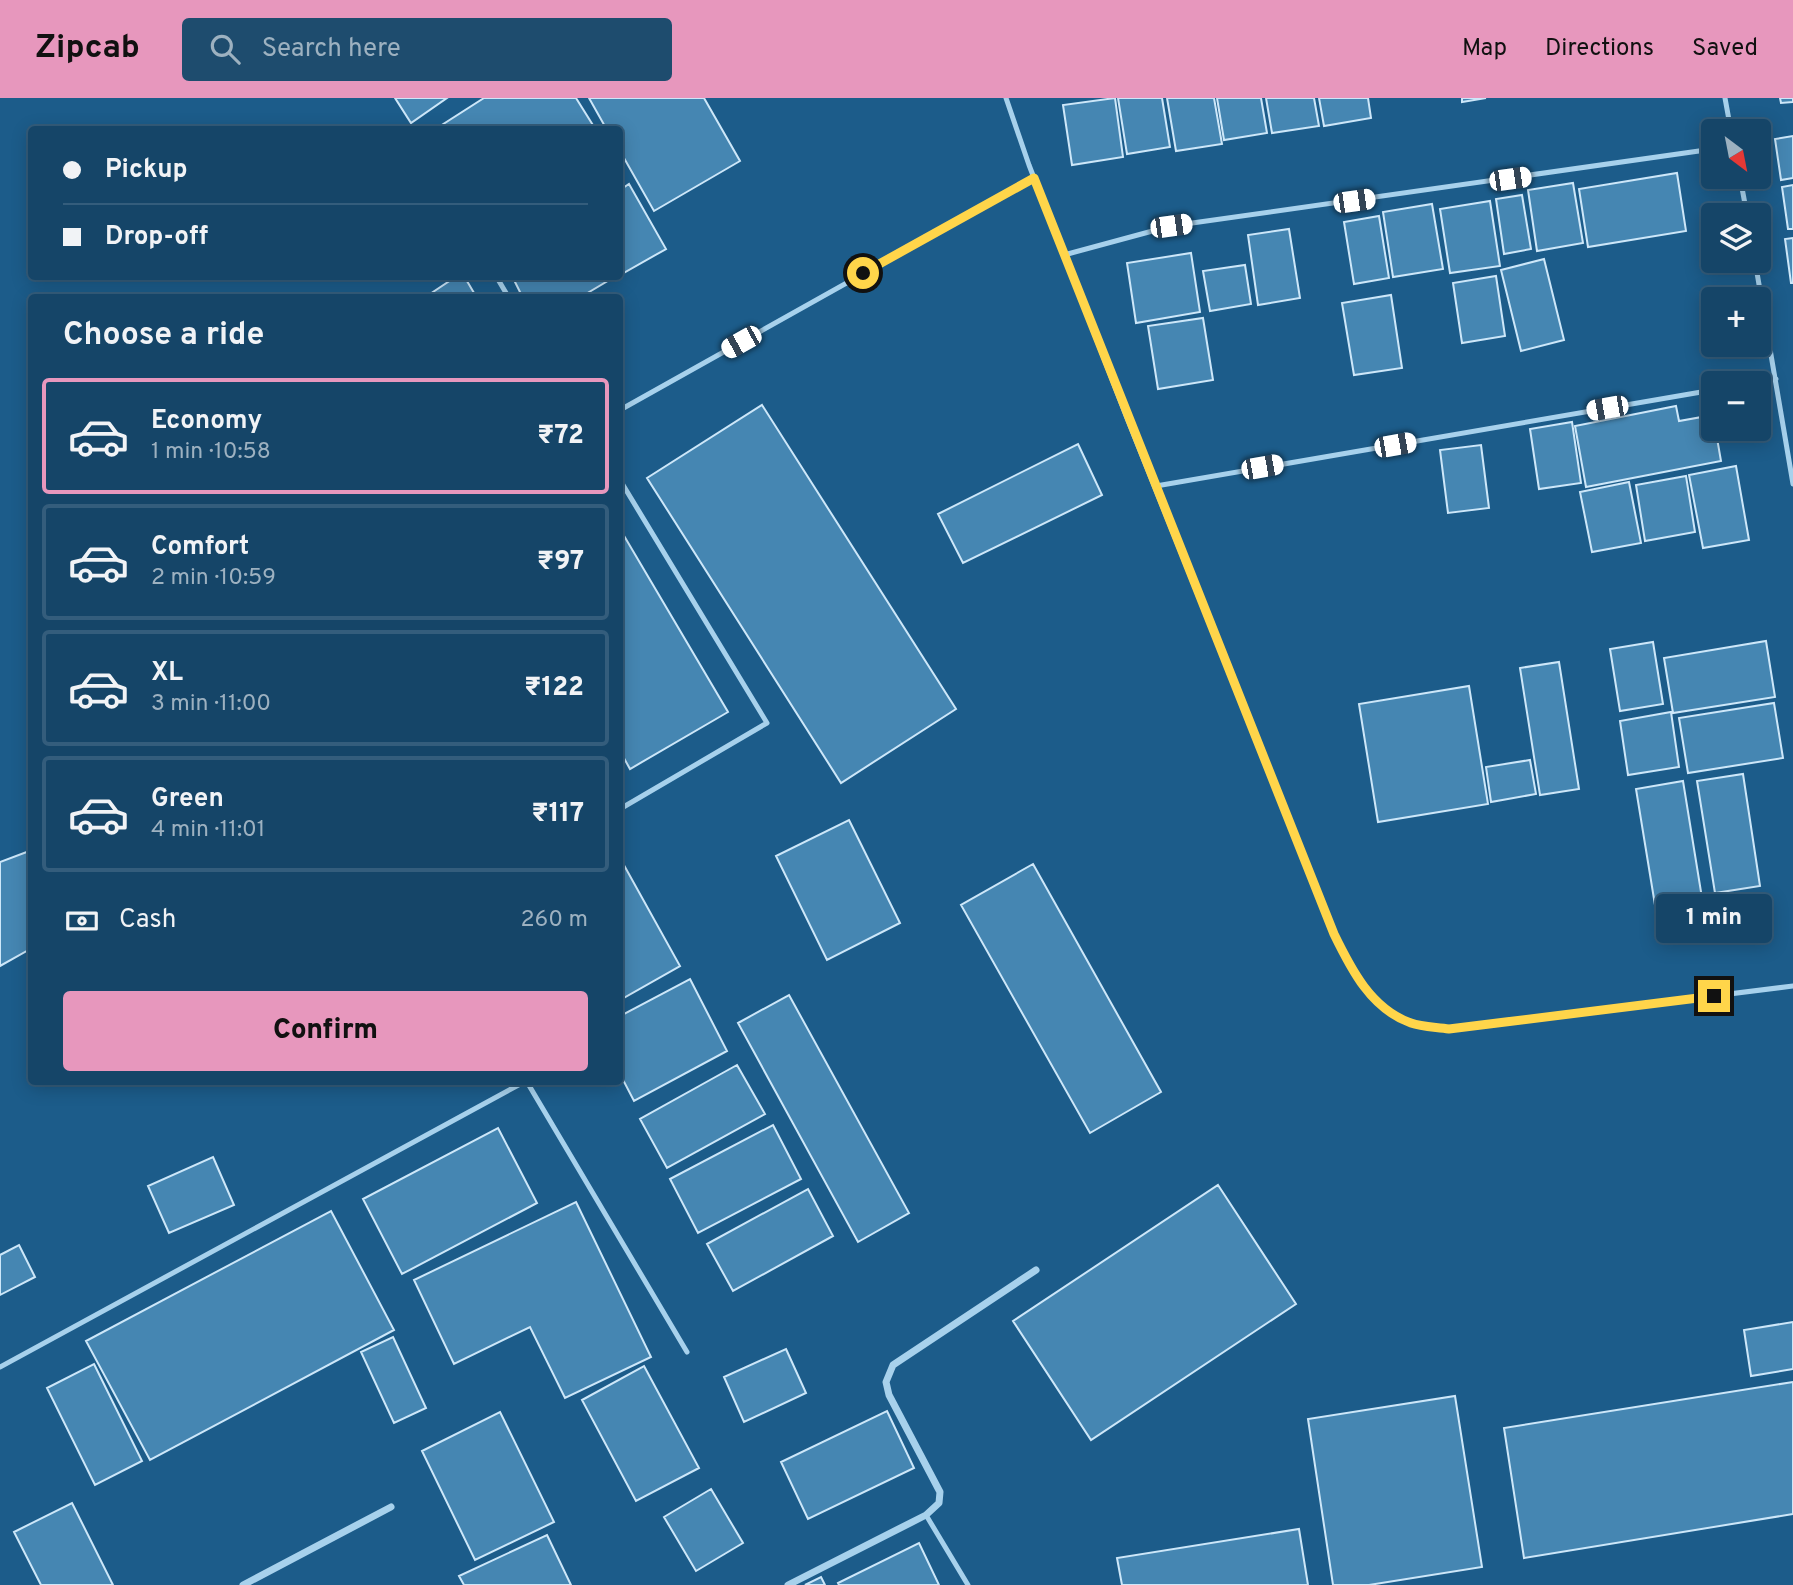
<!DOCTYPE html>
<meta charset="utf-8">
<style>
:root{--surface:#154568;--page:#1e4c6e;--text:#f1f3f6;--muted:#9db1c0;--line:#345d7c;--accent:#e797bd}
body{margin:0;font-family:Overpass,sans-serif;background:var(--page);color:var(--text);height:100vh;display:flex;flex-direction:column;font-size:26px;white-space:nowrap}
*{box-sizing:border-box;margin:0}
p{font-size:23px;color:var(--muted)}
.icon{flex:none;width:38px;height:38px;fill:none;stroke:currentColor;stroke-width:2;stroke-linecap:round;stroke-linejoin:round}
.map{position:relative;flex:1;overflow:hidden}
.sheet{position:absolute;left:28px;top:196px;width:595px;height:791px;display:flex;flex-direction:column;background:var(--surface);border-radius:7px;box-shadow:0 4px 18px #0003,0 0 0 2px var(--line)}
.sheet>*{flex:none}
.top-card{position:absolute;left:28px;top:28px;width:595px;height:154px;border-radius:7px;box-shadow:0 4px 18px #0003,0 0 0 2px var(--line);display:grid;align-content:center;height:154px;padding:0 35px;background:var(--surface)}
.needle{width:46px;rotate:148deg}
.controls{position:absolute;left:1701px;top:21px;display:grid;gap:14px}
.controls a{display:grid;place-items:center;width:70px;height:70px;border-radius:7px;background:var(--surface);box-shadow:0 4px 18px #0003,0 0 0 2px var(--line);font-size:35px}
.end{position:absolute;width:32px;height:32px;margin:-16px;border:9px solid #ffd54a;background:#111;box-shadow:0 0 0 4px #111}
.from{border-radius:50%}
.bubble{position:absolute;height:49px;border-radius:7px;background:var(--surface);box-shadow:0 4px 18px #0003,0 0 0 2px var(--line);font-size:23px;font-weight:800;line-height:49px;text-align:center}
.car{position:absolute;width:21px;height:42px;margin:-21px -10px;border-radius:9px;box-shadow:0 0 5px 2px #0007;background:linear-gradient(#fff 24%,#345 0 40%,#fff 0 76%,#345 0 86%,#fff 0)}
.top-card b{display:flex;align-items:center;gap:24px;height:66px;font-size:26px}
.top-card b+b{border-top:2px solid var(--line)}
.top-card i{width:18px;height:18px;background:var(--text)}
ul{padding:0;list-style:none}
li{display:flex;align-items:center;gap:21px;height:116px;margin:0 14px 10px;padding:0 21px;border:4px solid var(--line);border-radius:7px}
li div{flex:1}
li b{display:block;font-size:26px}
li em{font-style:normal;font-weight:800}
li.active{border-color:var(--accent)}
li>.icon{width:63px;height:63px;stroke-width:1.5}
h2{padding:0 35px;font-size:32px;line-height:84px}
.pay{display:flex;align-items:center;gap:18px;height:77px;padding:0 35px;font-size:26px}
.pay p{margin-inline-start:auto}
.action{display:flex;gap:14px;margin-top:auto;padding:14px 35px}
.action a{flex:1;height:80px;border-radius:7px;background:var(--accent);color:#111;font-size:28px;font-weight:800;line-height:80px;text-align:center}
header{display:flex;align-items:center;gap:42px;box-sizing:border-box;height:98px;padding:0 35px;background:var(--accent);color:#111}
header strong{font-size:33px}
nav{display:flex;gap:38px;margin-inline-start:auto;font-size:24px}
.search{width:490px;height:63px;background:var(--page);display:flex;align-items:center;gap:18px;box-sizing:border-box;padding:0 24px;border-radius:7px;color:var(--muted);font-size:26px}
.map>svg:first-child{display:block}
.building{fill:#4586b2;stroke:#cde7f9;stroke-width:2}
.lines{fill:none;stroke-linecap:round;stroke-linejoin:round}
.lane{stroke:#a7d1ec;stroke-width:5}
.street{stroke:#a7d1ec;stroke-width:7}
.route{stroke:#ffd54a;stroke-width:9}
</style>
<header>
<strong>Zipcab</strong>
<div class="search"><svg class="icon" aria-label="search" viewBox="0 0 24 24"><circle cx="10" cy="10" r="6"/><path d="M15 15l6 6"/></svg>Search here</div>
<nav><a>Map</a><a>Directions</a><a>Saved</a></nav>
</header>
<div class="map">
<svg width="1793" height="1487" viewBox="0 0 1793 1487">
<rect width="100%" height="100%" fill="#1c5c8a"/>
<!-- building -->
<path class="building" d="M395 0H447L411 25Z
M484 0H576L596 32H434Z
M589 0H704L740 63 654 113 620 53V32H607Z
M1115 0 1123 59 1072 67 1063 7Z
M1118 0H1162L1170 49 1127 56Z
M1167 0H1214L1222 46 1176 53Z
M1217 0H1261L1267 35 1224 42Z
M1266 0H1314L1319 28 1272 35Z
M1319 0H1368L1371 20 1324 28Z
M1462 0H1486L1462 4Z
M1780 0H1793V4L1781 5Z
M1793 38V80L1781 82 1775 41Z
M1677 75 1686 133 1588 149 1579 91Z
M1573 85 1583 145 1537 153 1528 92Z
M629 86 666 151 620 177V92Z
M1793 87V131H1788L1782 89Z
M1522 97 1531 151 1504 156 1496 101Z
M1490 103 1500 168 1450 175 1440 111Z
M1432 106 1443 171 1393 179 1383 114Z
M1379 118 1389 180 1354 186 1344 124Z
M1289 131 1300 200 1258 207 1248 137Z
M1793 140V185H1791L1785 141Z
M1191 155 1200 214 1136 225 1127 165Z
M1544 161 1564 242 1521 253 1501 172Z
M1245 167 1251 206 1210 213 1203 173Z
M457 178H464L477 200H424Z
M512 178H616L579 200H523Z
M1496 178 1505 238 1462 245 1453 185Z
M1391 197 1402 270 1354 277 1342 205Z
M1203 220 1213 282 1158 291 1148 228Z
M762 307 956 611 841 685 647 380Z
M1676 308 1679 323 1713 317 1721 363 1586 389 1575 328Z
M1572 324 1581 385 1539 391 1530 331Z
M1078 346 1102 397 963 465 938 416Z
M1481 347 1489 410 1448 415 1440 352Z
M1736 368 1749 442 1703 450 1689 377Z
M1686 378 1695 434 1645 443 1636 387Z
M1629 384 1641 445 1592 454 1580 394Z
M620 431 728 614 630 671 620 653Z
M1766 543 1775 599 1673 615 1664 560Z
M1653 544 1663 606 1620 613 1610 551Z
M1559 564 1579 691 1540 697 1520 570Z
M1469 588 1488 706 1378 724 1359 606Z
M1774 605 1783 660 1688 675 1679 620Z
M1671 614 1679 669 1628 677 1620 623Z
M1530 662 1536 696 1491 704 1486 669Z
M1743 676 1760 788 1715 795 1697 683Z
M1683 683 1702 800 1655 807 1636 691Z
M849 722 900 825 827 862 776 758Z
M32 752V850L0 868V764Z
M620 760 680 868 620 902Z
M1033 766 1161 994 1090 1035 961 807Z
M690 881 727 953 634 1003 620 976V918Z
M789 897 909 1115 858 1144 738 925Z
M737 967 765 1016 667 1070 640 1021Z
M773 1027 801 1081 698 1135 670 1081Z
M498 1030 537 1105 402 1176 363 1101Z
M213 1059 234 1107 169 1135 148 1088Z
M1218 1087 1296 1206 1091 1342 1013 1223Z
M808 1091 833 1138 733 1193 707 1146Z
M576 1104 651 1259 565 1300 530 1229 454 1266 414 1182Z
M331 1113 394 1232 150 1362 86 1243Z
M19 1147 35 1179 0 1197V1157Z
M1793 1224V1271L1751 1278 1744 1232Z
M393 1239 426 1310 394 1325 361 1254Z
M786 1251 806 1295 744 1324 724 1279Z
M94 1266 142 1363 95 1387 47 1290Z
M644 1268 699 1370 636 1403 582 1302Z
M1793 1284V1416L1524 1460 1504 1330Z
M1455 1298 1482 1469 1369 1487H1333L1308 1321Z
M887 1313 914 1370 808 1421 781 1364Z
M500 1314 554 1424 475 1462 422 1353Z
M711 1391 743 1445 696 1473 664 1419Z
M72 1405 113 1487H41L14 1434Z
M1299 1431 1308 1487H1122L1117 1460Z
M547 1437 571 1487H464L459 1478Z
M919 1445 939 1487H839L838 1485Z
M821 1479 825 1487H805Z"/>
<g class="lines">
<!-- lane -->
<path class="lane" d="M1006 0 1029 67 1127 320 1334 836C1351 871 1371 911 1411 925 1422 929 1437 929 1449 931L1793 888
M1725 0 1731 33
M1740 79 1747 117
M1064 157 1171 128 1713 51
M1755 163 1793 386
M496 178 509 200
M1754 285 1776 281
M620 312 1034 80
M620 382 767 625 620 711
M1156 388 1713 292
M527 984 687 1254
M0 1269 524 984
M926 1417 968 1487"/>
<!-- street -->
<path class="street" d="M243 1487 391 1409
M788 1487 926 1417 939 1405 940 1394 889 1297 886 1284 893 1267 1036 1172"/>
</g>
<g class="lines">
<!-- route -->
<path class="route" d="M863 175 1034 80 1334 836C1351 871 1371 911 1411 925 1422 929 1437 929 1449 931L1714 898"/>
</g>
</svg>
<div class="controls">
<a><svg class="needle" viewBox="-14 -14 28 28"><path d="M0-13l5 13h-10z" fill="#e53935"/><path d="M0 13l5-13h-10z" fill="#9db1c0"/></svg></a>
<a><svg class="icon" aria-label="layers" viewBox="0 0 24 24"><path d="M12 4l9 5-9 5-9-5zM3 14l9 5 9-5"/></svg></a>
<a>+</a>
<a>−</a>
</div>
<i class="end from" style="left:863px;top:175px"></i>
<i class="end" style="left:1714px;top:898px"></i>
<div class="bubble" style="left:1656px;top:796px;width:116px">1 min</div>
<i class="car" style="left:1510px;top:81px;rotate:82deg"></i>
<i class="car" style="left:1354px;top:103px;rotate:82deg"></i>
<i class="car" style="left:1171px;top:128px;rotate:82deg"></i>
<i class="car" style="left:741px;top:244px;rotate:241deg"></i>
<i class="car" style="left:1607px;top:310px;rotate:260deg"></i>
<i class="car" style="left:1395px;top:347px;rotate:80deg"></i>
<i class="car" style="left:1262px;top:369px;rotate:80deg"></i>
<div class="top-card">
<b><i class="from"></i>Pickup</b>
<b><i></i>Drop-off</b>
</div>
<section class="sheet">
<h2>Choose a ride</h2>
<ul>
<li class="active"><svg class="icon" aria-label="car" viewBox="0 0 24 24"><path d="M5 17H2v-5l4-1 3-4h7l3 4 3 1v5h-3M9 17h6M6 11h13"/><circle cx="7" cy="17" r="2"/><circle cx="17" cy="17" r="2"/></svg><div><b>Economy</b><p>1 min · 10:58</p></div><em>₹72</em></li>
<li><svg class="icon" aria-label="car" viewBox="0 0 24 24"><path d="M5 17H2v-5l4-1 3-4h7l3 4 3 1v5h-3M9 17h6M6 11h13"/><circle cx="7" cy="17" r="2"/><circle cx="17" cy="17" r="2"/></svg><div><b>Comfort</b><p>2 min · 10:59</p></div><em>₹97</em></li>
<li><svg class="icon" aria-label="car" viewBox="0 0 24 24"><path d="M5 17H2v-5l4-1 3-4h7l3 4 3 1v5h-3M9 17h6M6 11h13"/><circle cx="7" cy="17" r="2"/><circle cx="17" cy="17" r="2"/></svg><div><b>XL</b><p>3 min · 11:00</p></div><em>₹122</em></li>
<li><svg class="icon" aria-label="car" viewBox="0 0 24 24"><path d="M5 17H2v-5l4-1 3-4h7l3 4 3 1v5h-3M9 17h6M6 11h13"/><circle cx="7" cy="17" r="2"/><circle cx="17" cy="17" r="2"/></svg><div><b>Green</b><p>4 min · 11:01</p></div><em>₹117</em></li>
</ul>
<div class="pay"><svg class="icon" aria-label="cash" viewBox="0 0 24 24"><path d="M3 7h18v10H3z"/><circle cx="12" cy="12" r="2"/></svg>Cash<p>260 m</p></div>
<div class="action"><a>Confirm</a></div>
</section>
</div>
